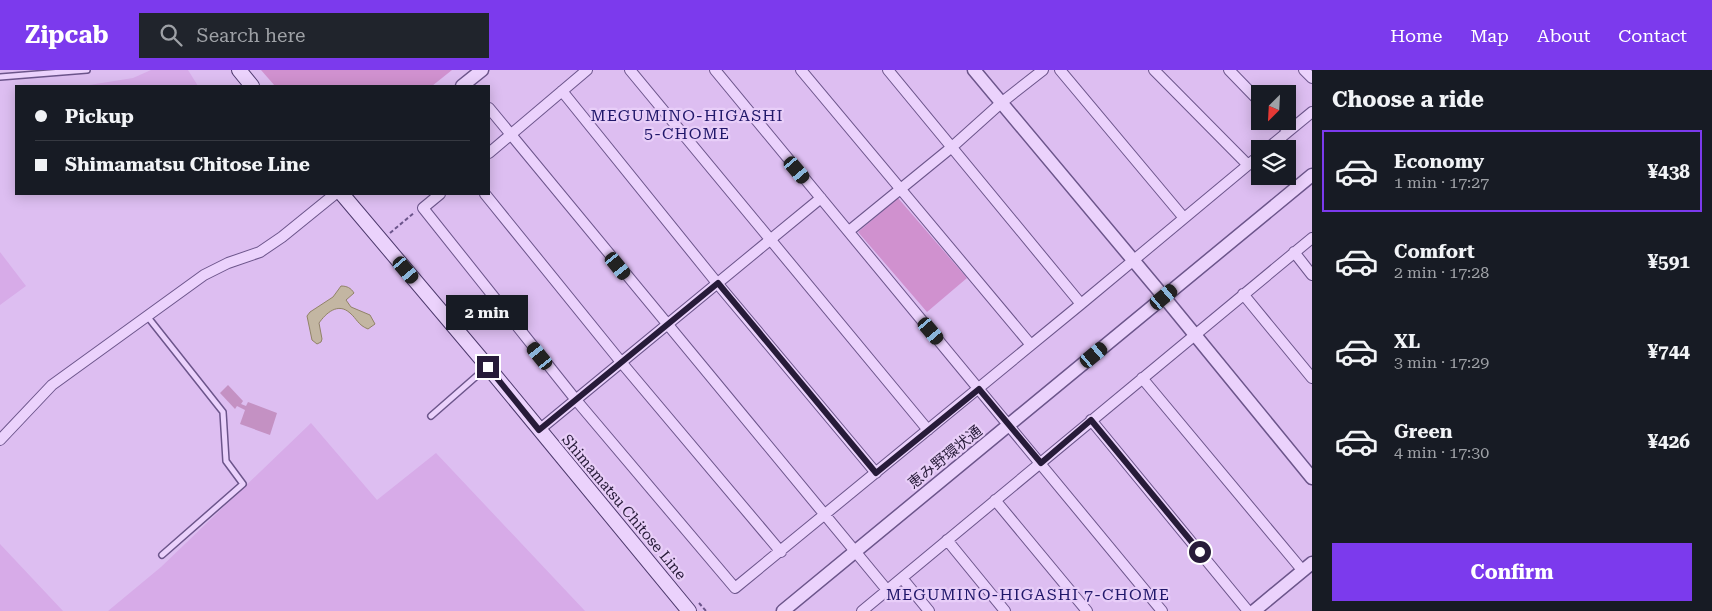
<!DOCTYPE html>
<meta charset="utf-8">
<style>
:root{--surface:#171b24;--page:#20242c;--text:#f1f3f6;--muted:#9ea1a6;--line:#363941;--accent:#7c3aed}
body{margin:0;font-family:"Roboto Serif","Noto Sans JP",serif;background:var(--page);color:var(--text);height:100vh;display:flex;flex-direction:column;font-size:19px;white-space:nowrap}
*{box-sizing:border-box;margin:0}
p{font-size:16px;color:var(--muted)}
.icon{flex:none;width:28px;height:28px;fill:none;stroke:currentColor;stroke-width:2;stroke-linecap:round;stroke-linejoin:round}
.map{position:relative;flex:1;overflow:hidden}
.drawer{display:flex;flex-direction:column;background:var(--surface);width:400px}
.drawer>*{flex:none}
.hud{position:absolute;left:15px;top:15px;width:475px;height:110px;border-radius:0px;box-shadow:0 2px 12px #0003;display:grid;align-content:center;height:110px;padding:0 20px;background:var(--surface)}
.needle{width:32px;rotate:204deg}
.tools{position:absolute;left:1251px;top:15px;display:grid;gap:10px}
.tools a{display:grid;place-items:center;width:45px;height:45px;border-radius:0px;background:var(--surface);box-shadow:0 2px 12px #0003;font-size:25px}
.end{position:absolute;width:22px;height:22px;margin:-11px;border:6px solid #271b39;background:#fff;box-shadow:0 0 0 2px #fff}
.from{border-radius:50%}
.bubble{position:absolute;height:35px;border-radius:0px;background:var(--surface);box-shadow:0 2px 12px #0003;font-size:16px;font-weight:700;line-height:35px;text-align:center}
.car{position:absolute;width:15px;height:30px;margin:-15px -8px;border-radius:6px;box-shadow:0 0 4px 1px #0007;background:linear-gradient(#222 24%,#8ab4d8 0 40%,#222 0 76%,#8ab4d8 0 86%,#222 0)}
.hud b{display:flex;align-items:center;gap:18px;height:48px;font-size:19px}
.hud b+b{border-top:1px solid var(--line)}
.hud i{width:12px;height:12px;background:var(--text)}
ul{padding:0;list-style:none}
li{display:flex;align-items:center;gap:15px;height:82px;margin:0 10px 8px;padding:0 10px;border:2px solid transparent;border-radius:0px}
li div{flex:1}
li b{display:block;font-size:19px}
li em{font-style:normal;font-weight:700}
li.current{border-color:var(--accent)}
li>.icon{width:45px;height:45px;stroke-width:1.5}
h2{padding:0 20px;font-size:22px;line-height:60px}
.primary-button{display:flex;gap:10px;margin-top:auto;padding:10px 20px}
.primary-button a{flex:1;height:58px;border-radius:0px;background:var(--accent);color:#fff;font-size:20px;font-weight:700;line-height:58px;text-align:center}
header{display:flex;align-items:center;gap:30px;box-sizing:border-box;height:70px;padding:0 25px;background:var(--accent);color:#fff}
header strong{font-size:24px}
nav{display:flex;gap:28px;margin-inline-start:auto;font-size:18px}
.search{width:350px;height:45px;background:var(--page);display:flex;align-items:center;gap:12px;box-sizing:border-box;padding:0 18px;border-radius:0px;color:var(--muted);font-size:19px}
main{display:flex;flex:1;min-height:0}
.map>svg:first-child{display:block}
.farmland{fill:#d7abe8}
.green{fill:#d091cf}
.cemetery{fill:#c491c3}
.water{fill:#c3b6a2;stroke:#918368}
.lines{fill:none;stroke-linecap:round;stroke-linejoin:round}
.service-casing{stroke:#6c558b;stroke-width:8}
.minor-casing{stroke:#6c558b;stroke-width:12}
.tertiary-casing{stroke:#6c558b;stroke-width:15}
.secondary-casing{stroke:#4d396d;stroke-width:16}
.path{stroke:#6c558b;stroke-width:2;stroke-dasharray:4 2.5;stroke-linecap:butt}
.service{stroke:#ebd2fc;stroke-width:5}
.minor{stroke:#ebd2fc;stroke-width:10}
.tertiary{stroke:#ebd2fc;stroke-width:12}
.secondary{stroke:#ebd2fc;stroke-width:14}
.route{stroke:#271b39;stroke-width:6}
.labels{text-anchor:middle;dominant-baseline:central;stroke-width:4.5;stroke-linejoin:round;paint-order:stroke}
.street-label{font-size:15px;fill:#271b39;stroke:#e8cef8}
.neighbourhood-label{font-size:16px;letter-spacing:1px;fill:#20176a;stroke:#e8cef8}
</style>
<header>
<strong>Zipcab</strong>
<div class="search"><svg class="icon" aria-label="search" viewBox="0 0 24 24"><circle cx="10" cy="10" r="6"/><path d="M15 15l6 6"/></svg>Search here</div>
<nav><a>Home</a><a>Map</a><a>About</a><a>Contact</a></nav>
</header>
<main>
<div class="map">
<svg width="1312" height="541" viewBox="0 0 1312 541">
<rect width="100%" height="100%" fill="#ddbef1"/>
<!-- farmland -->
<path class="farmland" d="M151 0H188L198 16H83L133 8Z
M0 182 26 216 0 235Z
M311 353 377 430 436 383 585 541H108L161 497Z
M0 474 63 541H0Z"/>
<!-- green -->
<path class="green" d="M261 0H452L432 16H275Z
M898 128 967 208 927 242 858 162Z"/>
<!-- cemetery -->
<path class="cemetery" d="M228 315 243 331 241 334 246 336 248 332 277 343 270 365 240 354 245 340 237 336 235 339 220 323Z"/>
<!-- water -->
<path class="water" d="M341 216C347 216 351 218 354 223L346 230 351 237 370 245 375 254 368 259C358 255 357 249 350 243 338 232 326 243 319 253L322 269 321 272 317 274 312 270 307 246 310 242 333 227Z"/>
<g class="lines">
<defs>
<path id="service" d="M0 7 87 0
M147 246 223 342 226 391 243 414 162 485
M431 346 487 297"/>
<path id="minor" d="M630 0 928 360
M715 0 1162 541
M801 0 1031 275
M888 0 1081 234
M1060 0 1184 148
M1154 0 1248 95
M1229 0 1260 32
M1304 0 1312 8
M562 21 717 213 876 403
M489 38 887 520
M1279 51 1288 61
M1267 79 1312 42
M489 83 587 0
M440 124 423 138 576 330 735 518 1081 234 1260 85
M485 124 621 292 781 482
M849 161 952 77 1001 33 1043 0
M1294 182 1312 205
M1243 224 1312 308
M1142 308 1303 501
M1091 350 1248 541
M539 360 821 128
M0 370 52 315 204 205 228 193 260 182 282 167 335 124
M995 430 1087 541
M947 470 1005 541
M902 508 929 541
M862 541 1312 168"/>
<path id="tertiary" d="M974 0 1164 227 1312 408
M462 16 482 0
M783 541 1312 105
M1254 541 1312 493"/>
<path id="secondary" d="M239 0 252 16
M342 124 483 291 689 541"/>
</defs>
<!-- service casing -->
<use href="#service" class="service-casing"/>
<!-- minor casing -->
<use href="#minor" class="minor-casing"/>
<!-- tertiary casing -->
<use href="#tertiary" class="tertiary-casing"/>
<!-- secondary casing -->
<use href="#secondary" class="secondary-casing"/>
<!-- path -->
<path class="path" d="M390 163 415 142
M699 533 706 541"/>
<!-- service -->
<use href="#service" class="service"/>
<!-- minor -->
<use href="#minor" class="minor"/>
<!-- tertiary -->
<use href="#tertiary" class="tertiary"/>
<!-- secondary -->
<use href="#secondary" class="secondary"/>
</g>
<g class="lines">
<!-- route -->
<path class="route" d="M488 297 539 360 718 213 876 403 979 319 1041 393 1091 350 1200 482"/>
</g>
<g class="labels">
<!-- street labels -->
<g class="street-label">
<text transform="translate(945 387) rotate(-39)">恵み野環状通</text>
<text transform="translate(624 437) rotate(50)">Shimamatsu Chitose Line</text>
</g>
<!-- neighbourhood labels -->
<g class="neighbourhood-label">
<text x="687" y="45">MEGUMINO-HIGASHI<tspan x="687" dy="18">5-CHOME</tspan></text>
<text x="1028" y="524">MEGUMINO-HIGASHI 7-CHOME</text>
</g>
</g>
</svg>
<div class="tools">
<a><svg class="needle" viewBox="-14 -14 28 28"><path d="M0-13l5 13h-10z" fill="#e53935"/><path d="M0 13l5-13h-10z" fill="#9ea1a6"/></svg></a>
<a><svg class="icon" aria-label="layers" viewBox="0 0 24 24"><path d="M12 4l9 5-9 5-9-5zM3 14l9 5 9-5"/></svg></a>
</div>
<i class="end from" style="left:1200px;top:482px"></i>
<i class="end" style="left:488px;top:297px"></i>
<div class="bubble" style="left:446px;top:225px;width:82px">2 min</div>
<i class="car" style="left:797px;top:100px;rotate:140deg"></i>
<i class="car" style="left:618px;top:196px;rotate:141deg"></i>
<i class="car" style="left:406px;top:200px;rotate:140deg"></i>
<i class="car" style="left:1164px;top:227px;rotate:50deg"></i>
<i class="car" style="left:931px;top:261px;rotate:140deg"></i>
<i class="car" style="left:1094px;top:285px;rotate:50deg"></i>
<i class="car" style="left:540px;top:286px;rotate:321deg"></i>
<div class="hud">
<b><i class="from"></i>Pickup</b>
<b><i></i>Shimamatsu Chitose Line</b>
</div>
</div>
<section class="drawer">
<h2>Choose a ride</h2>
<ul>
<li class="current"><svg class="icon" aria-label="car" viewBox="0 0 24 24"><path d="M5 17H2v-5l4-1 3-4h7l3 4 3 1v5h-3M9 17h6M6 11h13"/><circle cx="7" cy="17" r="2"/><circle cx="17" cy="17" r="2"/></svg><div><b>Economy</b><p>1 min · 17:27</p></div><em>¥438</em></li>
<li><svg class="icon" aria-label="car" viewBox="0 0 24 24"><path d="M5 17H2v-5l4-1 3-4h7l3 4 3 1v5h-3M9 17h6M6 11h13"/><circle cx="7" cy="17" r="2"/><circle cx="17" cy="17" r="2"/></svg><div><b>Comfort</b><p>2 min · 17:28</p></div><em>¥591</em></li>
<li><svg class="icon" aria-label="car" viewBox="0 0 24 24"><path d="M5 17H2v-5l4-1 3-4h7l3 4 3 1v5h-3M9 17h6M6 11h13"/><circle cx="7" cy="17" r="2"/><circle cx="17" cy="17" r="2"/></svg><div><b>XL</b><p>3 min · 17:29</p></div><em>¥744</em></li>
<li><svg class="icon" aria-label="car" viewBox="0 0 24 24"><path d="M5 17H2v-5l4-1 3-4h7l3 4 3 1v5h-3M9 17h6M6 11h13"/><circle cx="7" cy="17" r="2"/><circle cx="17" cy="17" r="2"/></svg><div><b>Green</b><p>4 min · 17:30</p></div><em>¥426</em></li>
</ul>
<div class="primary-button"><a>Confirm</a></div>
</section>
</main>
